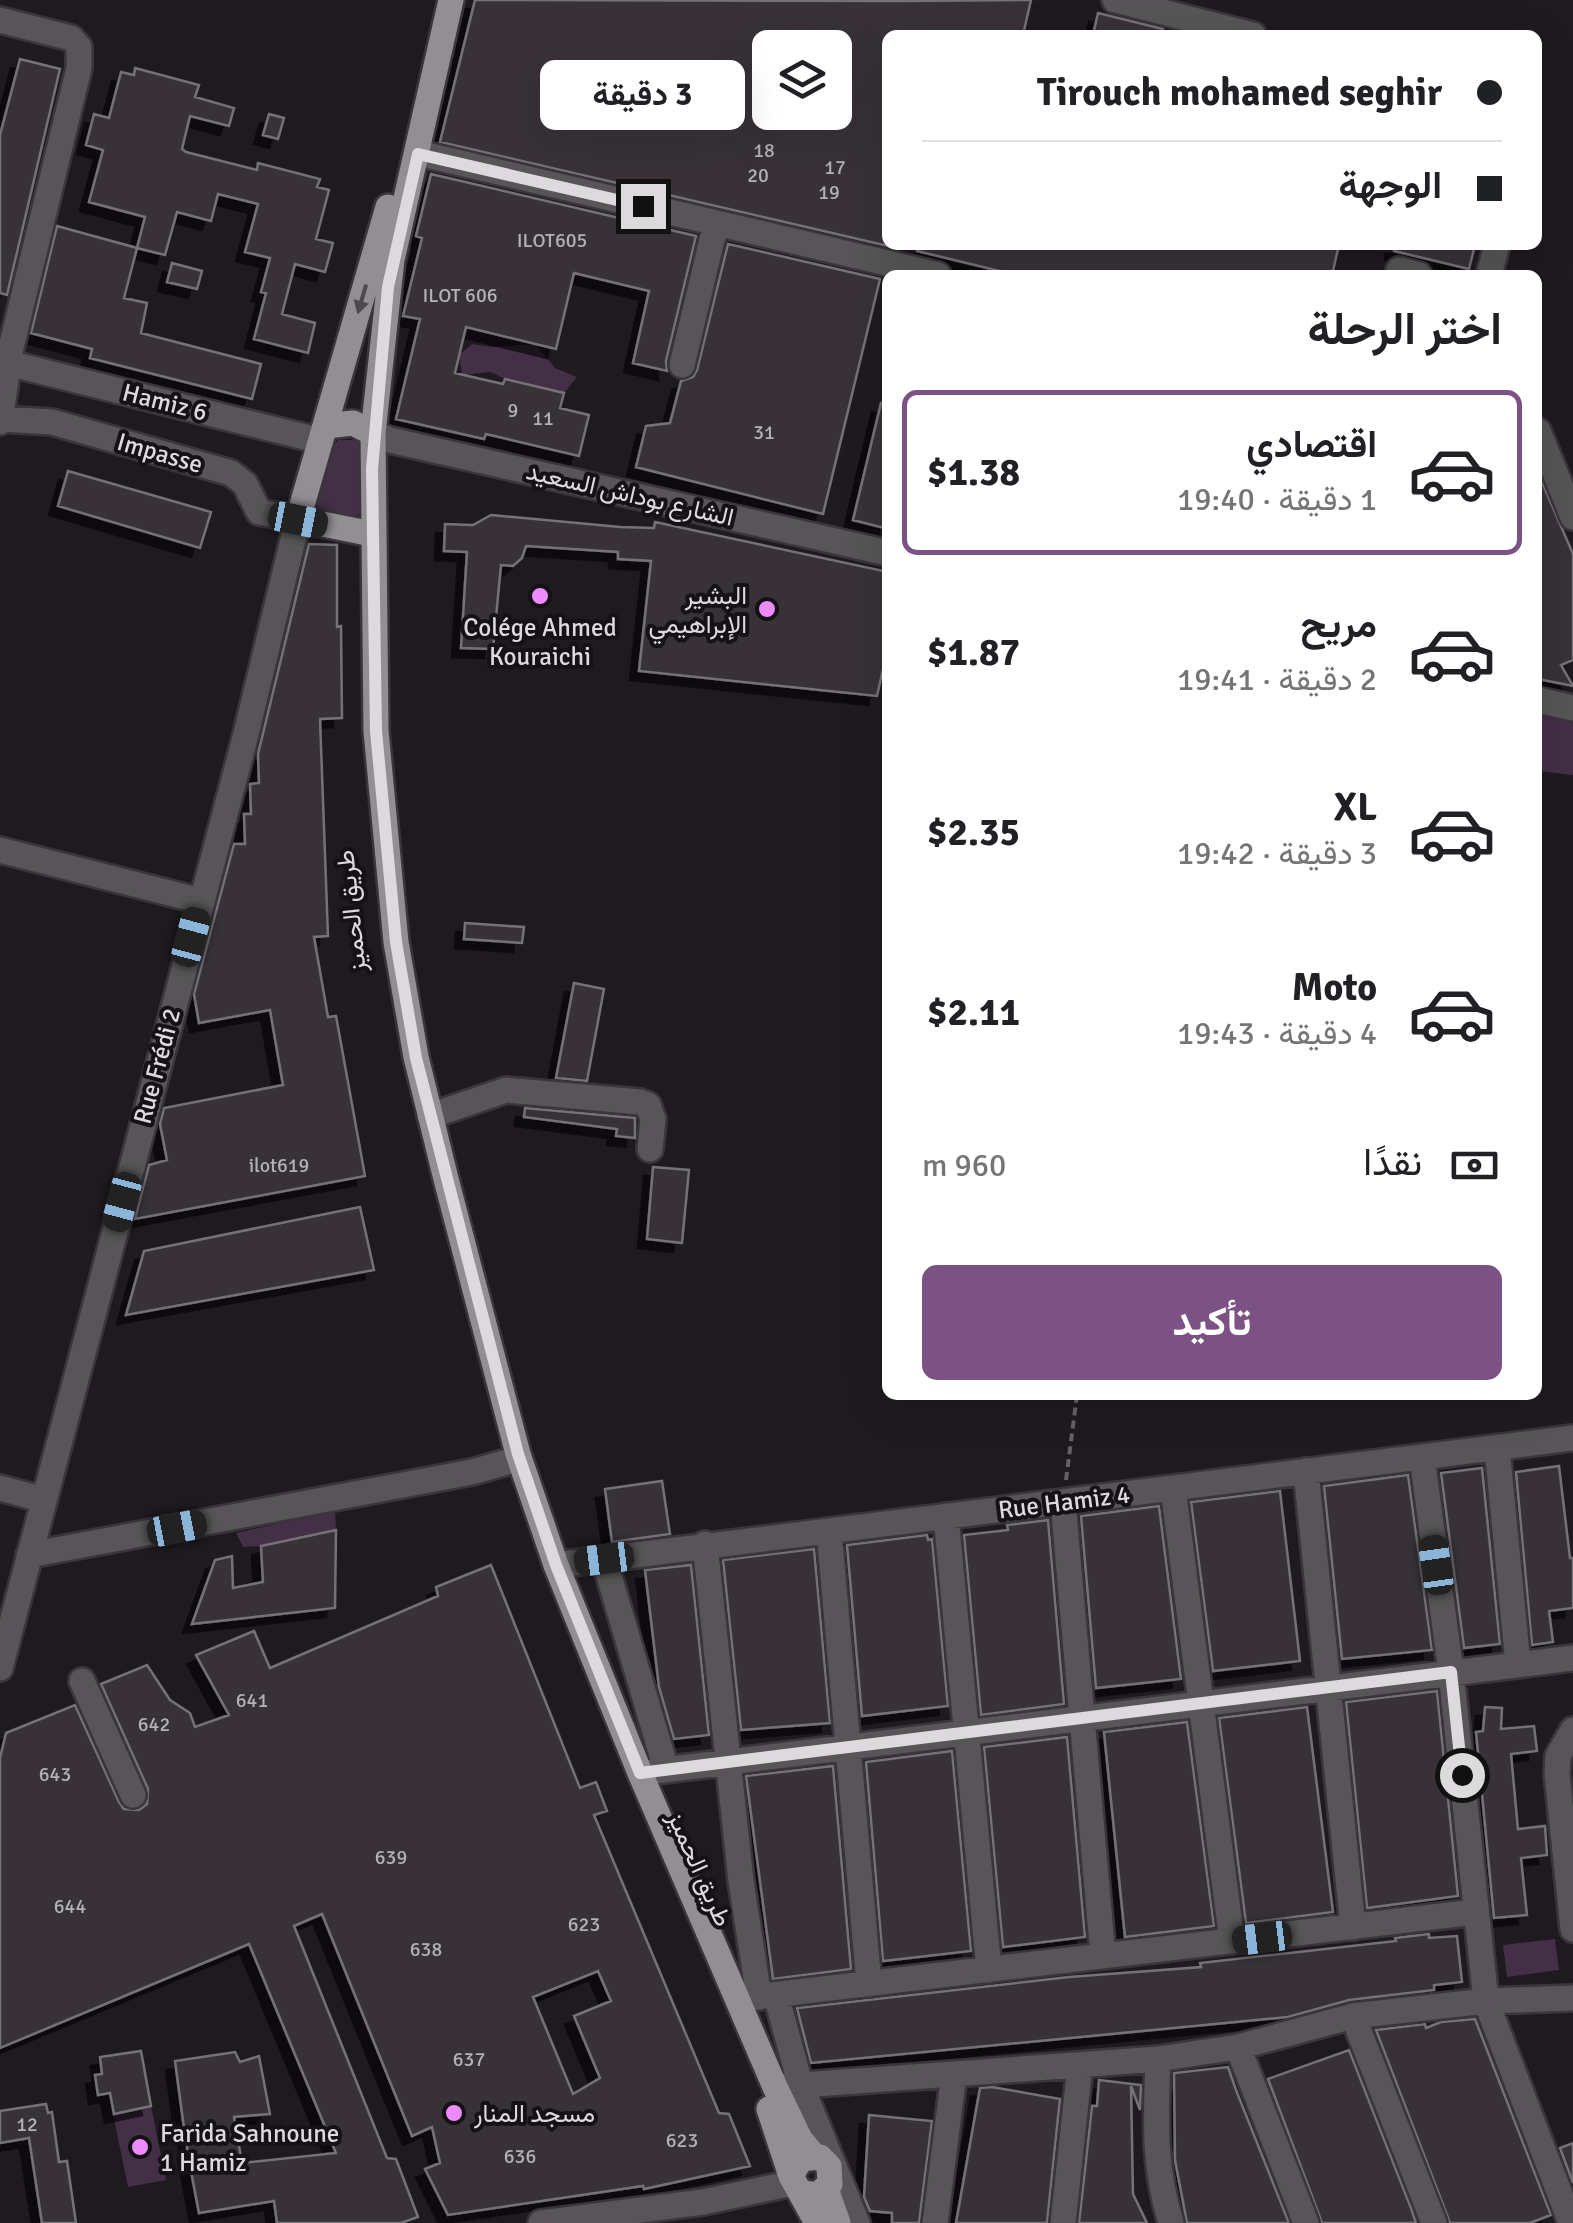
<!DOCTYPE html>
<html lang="ar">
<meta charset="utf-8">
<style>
:root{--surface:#fff;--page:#f2f2f2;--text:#202124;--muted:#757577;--line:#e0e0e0;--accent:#7c5184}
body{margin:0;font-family:Signika,Vazirmatn,sans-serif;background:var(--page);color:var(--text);direction:rtl;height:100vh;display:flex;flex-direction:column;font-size:38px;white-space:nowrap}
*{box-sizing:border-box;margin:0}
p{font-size:32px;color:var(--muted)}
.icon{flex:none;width:55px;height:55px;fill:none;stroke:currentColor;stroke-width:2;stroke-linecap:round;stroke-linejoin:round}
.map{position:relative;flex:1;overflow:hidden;direction:ltr}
.side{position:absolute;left:882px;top:270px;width:660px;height:1130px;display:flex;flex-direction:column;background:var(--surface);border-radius:15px;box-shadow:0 10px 40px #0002;direction:rtl}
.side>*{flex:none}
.hud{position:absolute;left:882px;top:30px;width:660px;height:220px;border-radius:15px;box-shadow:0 10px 40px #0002;direction:rtl;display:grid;align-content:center;height:220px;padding:0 40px;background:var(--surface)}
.fabs{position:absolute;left:752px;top:30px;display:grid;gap:20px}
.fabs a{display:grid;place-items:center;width:100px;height:100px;border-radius:15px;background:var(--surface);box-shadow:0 10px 40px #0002;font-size:50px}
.end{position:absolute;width:45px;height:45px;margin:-22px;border:12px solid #dddadd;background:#111;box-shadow:0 0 0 5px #111}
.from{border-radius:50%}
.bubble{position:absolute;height:70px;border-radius:15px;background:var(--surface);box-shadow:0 10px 40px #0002;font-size:32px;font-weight:700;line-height:70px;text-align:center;direction:rtl}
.car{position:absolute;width:30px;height:60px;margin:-30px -15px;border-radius:12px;box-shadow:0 0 8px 2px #0007;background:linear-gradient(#222 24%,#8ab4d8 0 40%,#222 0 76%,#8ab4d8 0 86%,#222 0)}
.hud b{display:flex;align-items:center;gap:35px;height:95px;font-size:38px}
.hud b+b{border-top:2px solid var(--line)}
.hud i{width:25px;height:25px;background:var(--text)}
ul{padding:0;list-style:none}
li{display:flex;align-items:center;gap:30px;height:165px;margin:0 20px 15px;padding:0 20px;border:5px solid transparent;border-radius:15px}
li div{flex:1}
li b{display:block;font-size:38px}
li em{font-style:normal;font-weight:700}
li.active{border-color:var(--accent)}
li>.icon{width:90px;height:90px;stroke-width:1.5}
h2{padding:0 40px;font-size:45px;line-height:120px}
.pay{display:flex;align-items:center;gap:25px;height:110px;padding:0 40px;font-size:38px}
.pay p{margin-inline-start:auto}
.action{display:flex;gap:20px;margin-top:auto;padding:20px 40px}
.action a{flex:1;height:115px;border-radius:15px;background:var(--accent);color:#fff;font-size:40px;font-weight:700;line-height:115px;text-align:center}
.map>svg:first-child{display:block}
.green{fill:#432f46}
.building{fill:#373338;stroke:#767177;stroke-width:2.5;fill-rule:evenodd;filter:url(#shadow)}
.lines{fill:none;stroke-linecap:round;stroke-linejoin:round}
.minor-casing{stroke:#39353a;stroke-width:30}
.major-casing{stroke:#39353a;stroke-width:30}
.path{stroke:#656165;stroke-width:4;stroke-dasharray:8 5;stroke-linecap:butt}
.minor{stroke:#575557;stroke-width:25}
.major{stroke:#938e94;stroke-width:25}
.oneway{fill:#4e494f}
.route{stroke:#dddadd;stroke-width:12}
.poi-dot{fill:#ec8cfa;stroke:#151116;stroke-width:4}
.labels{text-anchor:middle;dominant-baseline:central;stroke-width:8;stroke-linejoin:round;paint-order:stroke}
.number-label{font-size:20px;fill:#b4b0b4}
.street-label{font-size:25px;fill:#dddadd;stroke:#151116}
.poi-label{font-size:25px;fill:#dddadd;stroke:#151116;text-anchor:start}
</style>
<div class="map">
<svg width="1573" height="2223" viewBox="0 0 1573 2223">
<defs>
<filter id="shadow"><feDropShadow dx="-9" dy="9" stdDeviation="0" flood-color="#0009"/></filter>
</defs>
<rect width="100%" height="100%" fill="#1e1a1f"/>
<!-- green -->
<path class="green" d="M472 344 492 347 535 344 555 368 577 377 564 393 505 379 490 372 462 375 459 355Z
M338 440H357L364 448 362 510 352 521 326 516 316 506 325 457Z
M1538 710 1573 718V775L1538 771Z
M335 1511 336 1530 261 1546 243 1547 236 1533Z
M1555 1939 1559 1970 1507 1977 1503 1945Z
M151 2106 166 2180 128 2187 113 2114Z"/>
<!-- building -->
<path class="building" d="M475 0 900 1 1031 0 1023 35H888V246L440 142ZM770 48H835V112H770Z
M1098 13 1163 29 1162 35H1093Z
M20 59 60 69 7 295 0 293V135Z
M135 68 199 85 195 97 234 108 229 126 190 116 182 149 186 152 257 170 258 163 320 179 317 187 329 190 316 239 333 243 325 272 295 264 282 314 315 323 308 353 254 339 266 293 261 292 270 258 245 252 258 204 218 194 211 221 177 212 165 255 137 248 145 217 89 202 103 150 86 145 94 114 109 118 121 72 134 75Z
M269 114 284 118 278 139 263 135Z
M431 174 696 236 666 361 667 371 633 363 649 291 574 273 556 349 466 327 455 373 503 384 505 379 564 393 560 408 589 415 579 456 486 434 484 439 396 419 420 319 403 316 422 238 416 236Z
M57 226 137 248 124 298 147 303 141 333 261 364 252 399 90 358 92 349 31 333Z
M728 244 880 279 823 514 636 467 646 426 670 423 681 381 693 377 697 370Z
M917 245H1339L1332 275H1016L917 251Z
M1394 245H1475L1469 269 1394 251Z
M172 263 202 271 197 289 167 282Z
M881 403 888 404V529L853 520Z
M68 471 211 512 200 548 58 506Z
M1538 473 1573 554V660L1561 665 1573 686 1538 679Z
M491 515 620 527 654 528 655 522 888 572V647L877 696 639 671 651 561 618 559V552L526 546 522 558 513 566 501 565 493 649 461 648 467 552 444 551 445 524 473 525Z
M309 544 337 545V627L341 626 342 718 320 719 328 936 314 937 328 1017 336 1016 365 1176 135 1219 149 1165 167 1160 160 1124 164 1108 283 1085 270 1010 199 1023 194 994 234 844H245L244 814H251L250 784 259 783 258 754Z
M465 923 524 927 522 943 464 939Z
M574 983 604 989 587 1081 556 1078Z
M525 1108 635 1118V1138L616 1136 617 1129 524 1117Z
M653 1167 689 1170 682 1243 647 1239Z
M360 1207 374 1270 126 1315 144 1251Z
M1559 1466 1570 1558H1573V1608L1549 1611 1553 1642 1532 1645 1516 1472Z
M1482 1468 1500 1644 1464 1648 1441 1473Z
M1408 1475 1432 1650 1342 1659 1324 1486Z
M662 1481 670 1534 612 1542 605 1489Z
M1280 1491 1300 1661 1213 1671 1191 1502Z
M1159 1506 1181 1679 1096 1688 1081 1516Z
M1048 1520 1064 1704 981 1715 964 1535 1008 1530 1007 1525Z
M336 1530 335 1608 192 1624 215 1560 232 1556 233 1588 263 1582 261 1546Z
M927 1535 928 1540 932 1539 948 1706 862 1716 847 1545Z
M814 1549 830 1723 741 1730 723 1560Z
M491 1565 580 1788 596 1782 607 1811 594 1815 719 2113 729 2114 750 2166 644 2189 643 2186 448 2215 425 2169 440 2163 432 2127 412 2136 322 1914 294 1926 387 2158 396 2159 418 2217 401 2223H277L274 2201 199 2213 187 2150 188 2127 184 2128 175 2061 235 2052 240 2062 259 2056 270 2114 234 2117 242 2163 336 2153 249 1944 0 2048V1758L6 1733 75 1705 119 1802 124 1809 139 1810 147 1804 148 1789 101 1684 147 1665 170 1700 190 1713 195 1727 229 1715 196 1655 254 1631 270 1668 438 1596 436 1587ZM598 1971 611 2001 574 2016 600 2078 573 2094 533 1997Z
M691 1565 709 1735 674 1739 659 1687 645 1570Z
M1437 1691 1458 1896 1367 1908 1346 1702Z
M1307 1707 1333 1912 1246 1923 1219 1718Z
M1485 1707 1502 1708 1501 1729 1534 1726 1537 1751 1511 1754 1518 1829 1545 1826 1547 1855 1521 1858 1527 1915 1494 1918 1476 1732 1483 1731Z
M1187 1722 1214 1926 1125 1937 1104 1732Z
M1067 1737 1085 1937 1003 1947 984 1747Z
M952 1751 971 1951 883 1961 866 1762Z
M833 1766 851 1969 773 1979 746 1776Z
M1429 1934V1938L1457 1936 1462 1982 1434 1985V1990L1349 2000 1288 2017 811 2063 797 2008 1069 1977 1201 1967 1200 1963 1396 1941 1395 1938Z
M1475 2019 1551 2215 1530 2223H1450L1376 2030 1425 2024 1426 2028 1441 2022Z
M1349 2050 1411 2208 1416 2223H1322L1268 2079Z
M141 2051 151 2106 114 2114 110 2093 98 2095 95 2075 102 2074 100 2057Z
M1228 2067 1236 2090 1289 2223H1187L1175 2160 1174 2073Z
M1099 2080 1141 2085 1140 2110 1131 2086 1133 2194 1147 2223H1079L1092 2106H1097Z
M992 2087 1060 2099 1047 2223H956L980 2088Z
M46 2104 48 2113 52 2112 59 2162 67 2161 76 2223H42L29 2138 0 2143V2111Z
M869 2115 932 2121 919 2223H892V2213L870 2211 864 2197Z
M1573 2143V2183L1560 2148Z"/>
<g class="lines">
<defs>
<path id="minor" d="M1115 0 1253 35
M0 20 71 38 79 47V68L10 352 0 422
M418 153 938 275
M1399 270 1419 275
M1489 275 1497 245
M8 363 321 441
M682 365 716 223
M1538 431 1573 517
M373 433 390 440 888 553
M1538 700 1573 708
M0 850 201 901
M430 1116 506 1090 640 1102 648 1105 653 1119 650 1149
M1497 1448 1518 1664
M1422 1457 1451 1672 1486 2001 1571 2223
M1306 1471 1353 1927
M0 1488 44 1500
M1173 1488 1232 1941
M1063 1502 1103 1956
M946 1516 989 1970
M829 1531 869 1984
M705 1544 741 1881 759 1997
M29 1555 472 1472 507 1462
M604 1559 666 1769
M556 1565 1573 1438
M0 1668 245 738 298 519 259 512 245 484 231 473 52 422 1 419
M82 1681 133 1795
M1573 1730 1558 1756 1557 1774 1573 1929
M640 1773 1573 1658
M776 1995 800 2083 857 2223
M738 1999 1475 1912
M1353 2016 1434 2223
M1238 2047 1306 2223
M1158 2059C1156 2118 1153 2165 1171 2223
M775 2087 1158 2059 1238 2047 1353 2016 1486 2001 1573 1998
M541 2223 703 2202 793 2183
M935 2223 954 2074
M1063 2223 1080 2066"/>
<path id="major" d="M451 0 392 260 373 433 376 731 396 942 416 1057 446 1179 518 1454 556 1565 640 1773 775 2087 800 2139 814 2156
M326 426 353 423 373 433
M372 534 298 519 388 207
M769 2109 791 2176
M826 2189 838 2223
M800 2192 817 2195 830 2184 829 2166 820 2157 801 2159 791 2176 817 2223"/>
</defs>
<!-- minor casing -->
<use href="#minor" class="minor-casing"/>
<!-- major casing -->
<use href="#major" class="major-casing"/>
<!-- path -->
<path class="path" d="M1066 1480 1077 1395"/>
<!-- minor -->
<use href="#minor" class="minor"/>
<!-- major -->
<use href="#major" class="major"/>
</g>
<!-- one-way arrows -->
<defs><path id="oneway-solid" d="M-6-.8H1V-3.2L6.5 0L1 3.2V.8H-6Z" transform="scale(2.5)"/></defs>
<use class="oneway" href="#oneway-solid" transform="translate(362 299) rotate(106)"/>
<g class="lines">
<!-- route -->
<path class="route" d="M643 206 418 154 388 287 372 469 376 731 396 942 416 1058 518 1454 556 1565 640 1773 1451 1672 1462 1775"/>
</g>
<!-- markers -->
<g class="poi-dot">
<circle cx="540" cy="596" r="10"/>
<circle cx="767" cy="609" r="10"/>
<circle cx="454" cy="2113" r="10"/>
<circle cx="140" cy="2147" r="10"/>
</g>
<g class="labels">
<!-- number labels -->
<g class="number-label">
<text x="764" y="150">18</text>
<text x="835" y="167">17</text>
<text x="758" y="175">20</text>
<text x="829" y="192">19</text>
<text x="552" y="240">ILOT605</text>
<text x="460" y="295">ILOT 606</text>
<text x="513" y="410">9</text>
<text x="543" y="418">11</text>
<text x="764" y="432">31</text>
<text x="279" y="1165">ilot619</text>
<text x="252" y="1700">641</text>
<text x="154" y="1724">642</text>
<text x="55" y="1774">643</text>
<text x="391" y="1857">639</text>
<text x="70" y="1906">644</text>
<text x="584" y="1924">623</text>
<text x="426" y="1949">638</text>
<text x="469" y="2059">637</text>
<text x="27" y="2124">12</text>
<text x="682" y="2140">623</text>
<text x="520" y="2156">636</text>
</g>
<!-- street labels -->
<g class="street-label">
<text transform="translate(165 402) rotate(14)">Hamiz 6</text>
<text transform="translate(160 453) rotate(16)">Impasse</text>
<text transform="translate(630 494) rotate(13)">الشارع بوداش السعيد</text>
<text transform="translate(351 911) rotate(-96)">طريق الحميز</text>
<text transform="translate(157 1066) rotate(-75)">Rue Frédi 2</text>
<text transform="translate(1064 1502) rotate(-7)">Rue Hamiz 4</text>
<text transform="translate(700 1869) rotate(66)">طريق الحميز</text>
</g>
<!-- poi labels -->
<g class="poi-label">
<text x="747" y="595" text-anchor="end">البشير<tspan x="747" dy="29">الإبراهيمي</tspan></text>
<text x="540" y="627" text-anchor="middle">Colége Ahmed<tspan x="540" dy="29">Kouraichi</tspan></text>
<text x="474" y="2113">مسجد المنار</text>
<text x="160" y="2133">Farida Sahnoune<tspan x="160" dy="29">1 Hamiz</tspan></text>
</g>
</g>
</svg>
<div class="fabs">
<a><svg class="icon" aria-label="layers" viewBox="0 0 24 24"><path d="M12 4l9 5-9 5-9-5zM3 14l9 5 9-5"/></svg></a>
</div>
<i class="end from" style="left:1462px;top:1775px"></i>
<i class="end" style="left:643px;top:206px"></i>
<div class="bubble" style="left:540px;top:60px;width:205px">3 دقيقة</div>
<i class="car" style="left:298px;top:520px;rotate:101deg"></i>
<i class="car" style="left:191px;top:937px;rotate:15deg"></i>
<i class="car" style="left:122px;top:1202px;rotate:195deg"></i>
<i class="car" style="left:177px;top:1528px;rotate:79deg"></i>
<i class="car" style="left:604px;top:1559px;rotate:263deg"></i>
<i class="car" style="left:1436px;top:1565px;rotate:352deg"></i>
<i class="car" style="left:1262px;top:1938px;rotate:263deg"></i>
<div class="hud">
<b><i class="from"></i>Tirouch mohamed seghir</b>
<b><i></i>الوجهة</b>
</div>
<section class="side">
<h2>اختر الرحلة</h2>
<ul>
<li class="active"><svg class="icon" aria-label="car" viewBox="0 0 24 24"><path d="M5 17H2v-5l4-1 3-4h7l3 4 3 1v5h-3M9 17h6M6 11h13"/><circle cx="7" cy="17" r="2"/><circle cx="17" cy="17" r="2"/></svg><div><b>اقتصادي</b><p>1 دقيقة · 19:40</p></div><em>$1.38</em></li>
<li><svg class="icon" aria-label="car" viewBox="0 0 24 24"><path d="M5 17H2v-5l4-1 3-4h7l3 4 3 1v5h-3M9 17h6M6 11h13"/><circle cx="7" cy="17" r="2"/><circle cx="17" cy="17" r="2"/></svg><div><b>مريح</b><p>2 دقيقة · 19:41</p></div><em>$1.87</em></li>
<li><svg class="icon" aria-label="car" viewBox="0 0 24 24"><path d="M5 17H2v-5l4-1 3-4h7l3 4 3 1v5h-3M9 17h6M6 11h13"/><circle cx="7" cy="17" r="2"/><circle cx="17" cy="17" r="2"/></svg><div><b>XL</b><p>3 دقيقة · 19:42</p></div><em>$2.35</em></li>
<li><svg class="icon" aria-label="car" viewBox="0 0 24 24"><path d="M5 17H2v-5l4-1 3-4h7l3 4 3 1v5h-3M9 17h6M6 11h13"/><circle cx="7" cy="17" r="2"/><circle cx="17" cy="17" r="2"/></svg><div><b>Moto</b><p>4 دقيقة · 19:43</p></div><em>$2.11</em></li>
</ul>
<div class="pay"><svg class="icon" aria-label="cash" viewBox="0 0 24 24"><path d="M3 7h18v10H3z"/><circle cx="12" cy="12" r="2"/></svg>نقدًا<p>960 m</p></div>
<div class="action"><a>تأكيد</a></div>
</section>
</div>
